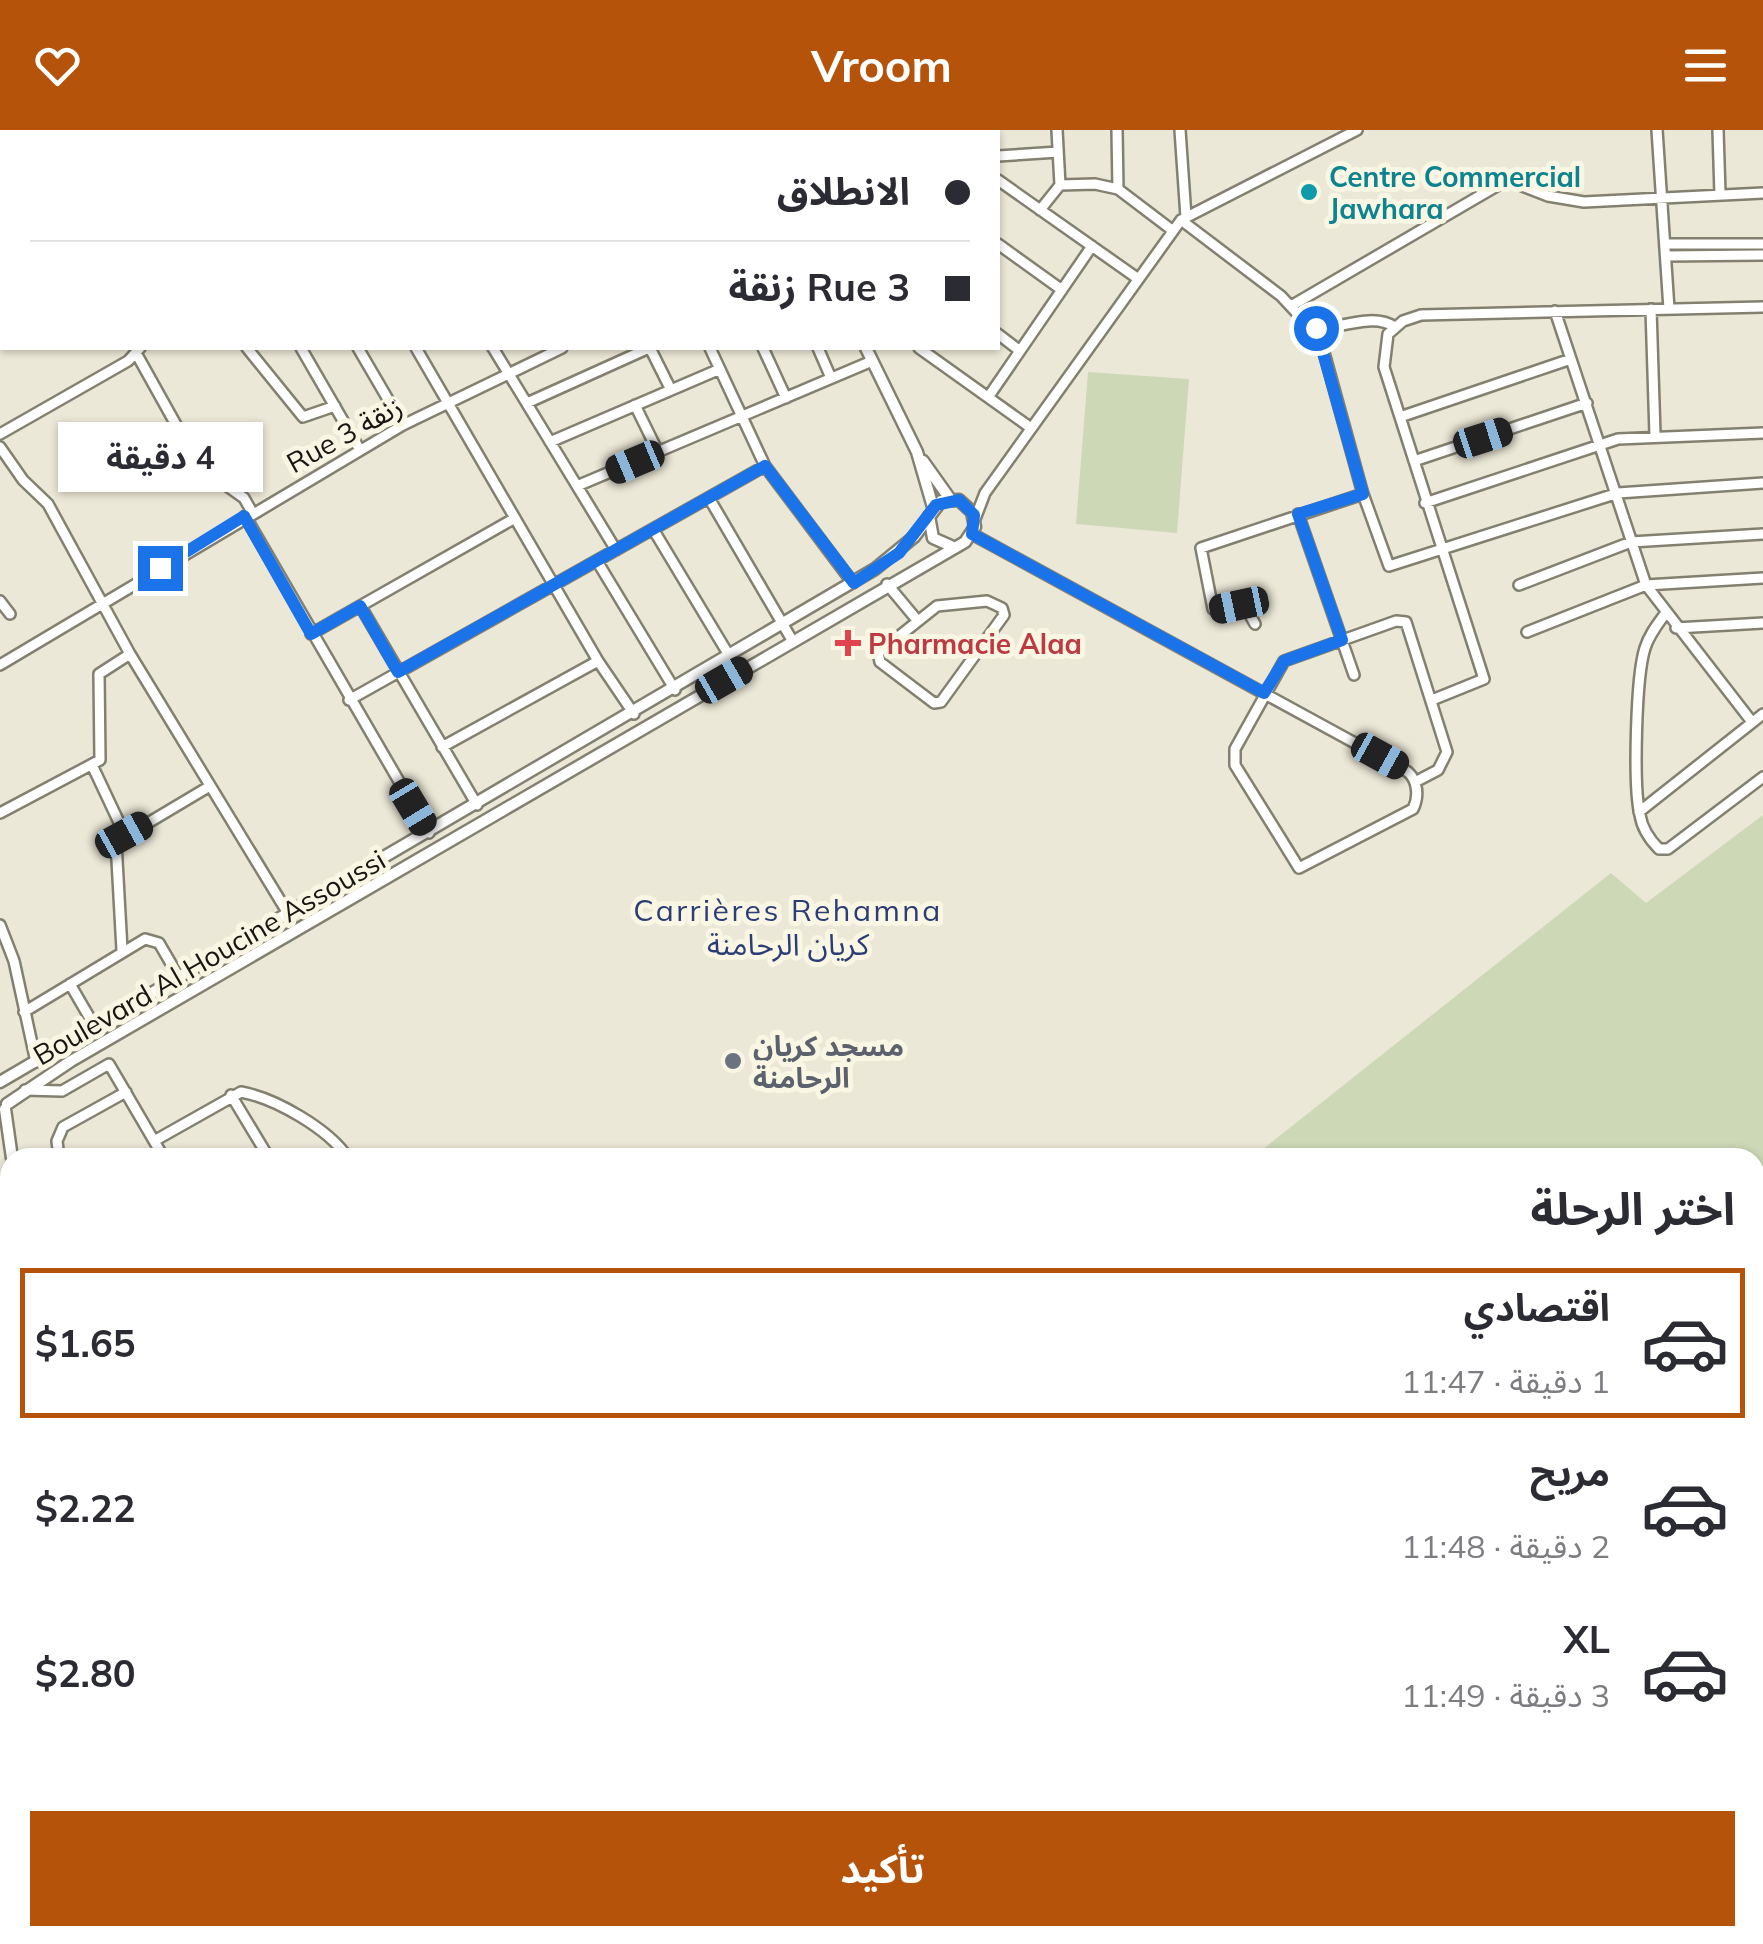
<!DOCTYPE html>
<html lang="ar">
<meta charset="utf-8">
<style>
:root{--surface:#fff;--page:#f2f2f3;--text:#2b2b33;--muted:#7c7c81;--line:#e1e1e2;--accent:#b45309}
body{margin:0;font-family:Mulish,"Noto Sans Arabic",sans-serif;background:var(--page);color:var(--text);direction:rtl;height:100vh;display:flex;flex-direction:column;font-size:38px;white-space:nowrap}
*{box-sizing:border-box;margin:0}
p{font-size:32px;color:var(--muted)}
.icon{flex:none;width:55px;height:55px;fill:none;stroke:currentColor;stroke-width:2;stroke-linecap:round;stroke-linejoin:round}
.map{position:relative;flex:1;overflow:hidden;direction:ltr}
.side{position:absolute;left:0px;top:1018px;width:1765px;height:798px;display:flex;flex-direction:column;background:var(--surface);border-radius:30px 30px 0 0;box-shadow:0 2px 8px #0004;direction:rtl}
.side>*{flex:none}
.banner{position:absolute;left:0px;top:0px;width:1000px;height:220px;box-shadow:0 2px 8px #0004;direction:rtl;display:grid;align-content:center;height:220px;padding:0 30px;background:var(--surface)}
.end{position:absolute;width:45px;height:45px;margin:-22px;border:12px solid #1a73e8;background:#fff;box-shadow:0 0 0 5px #fff}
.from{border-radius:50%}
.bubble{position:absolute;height:70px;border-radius:0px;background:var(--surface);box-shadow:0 2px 8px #0004;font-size:32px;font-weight:700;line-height:70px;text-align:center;direction:rtl}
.car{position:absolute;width:30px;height:60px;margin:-30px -15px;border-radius:12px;box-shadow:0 0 8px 2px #0007;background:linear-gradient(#222 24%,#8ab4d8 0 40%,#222 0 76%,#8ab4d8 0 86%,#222 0)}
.banner b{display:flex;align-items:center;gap:35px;height:95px;font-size:38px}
.banner b+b{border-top:2px solid var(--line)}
.banner i{width:25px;height:25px;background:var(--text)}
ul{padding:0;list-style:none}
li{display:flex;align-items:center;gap:30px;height:150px;margin:0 20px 15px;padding:0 10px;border:5px solid transparent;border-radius:0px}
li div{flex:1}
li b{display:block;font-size:38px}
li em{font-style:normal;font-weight:700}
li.selected{border-color:var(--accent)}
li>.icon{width:90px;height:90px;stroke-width:1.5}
h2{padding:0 30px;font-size:45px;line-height:120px}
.action{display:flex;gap:20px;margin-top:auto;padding:20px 30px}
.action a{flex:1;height:115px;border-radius:0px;background:var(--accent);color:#fff;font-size:40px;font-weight:700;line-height:115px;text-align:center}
header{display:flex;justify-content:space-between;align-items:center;height:130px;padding:0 30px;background:var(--accent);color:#fff;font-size:45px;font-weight:700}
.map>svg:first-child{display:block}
.green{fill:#cdd8b7}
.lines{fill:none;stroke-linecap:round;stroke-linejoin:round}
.minor-casing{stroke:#848070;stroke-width:14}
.tertiary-casing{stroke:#848070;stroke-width:15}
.trunk-casing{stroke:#ac6e5c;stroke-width:19}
.minor{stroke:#fff;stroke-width:9}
.tertiary{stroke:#fff;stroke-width:10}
.trunk{stroke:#feb29e;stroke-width:14}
.route{stroke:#1a73e8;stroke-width:12}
.culture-dot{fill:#0f9aa8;stroke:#f9f6e4;stroke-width:4}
.health-dot{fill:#e0444e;stroke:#f9f6e4;stroke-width:4}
.worship-dot{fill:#6b7280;stroke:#f9f6e4;stroke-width:4}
.labels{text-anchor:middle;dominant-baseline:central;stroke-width:10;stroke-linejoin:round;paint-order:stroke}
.culture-label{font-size:28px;font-weight:bold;fill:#0d838f;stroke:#f9f6e4;text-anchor:start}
.street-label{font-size:28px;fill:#171610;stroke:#f9f6e4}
.health-label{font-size:28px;font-weight:bold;fill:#be3a42;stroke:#f9f6e4;text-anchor:start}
.worship-label{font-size:28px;font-weight:bold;fill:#5b616d;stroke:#f9f6e4;text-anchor:start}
.neighbourhood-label{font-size:30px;letter-spacing:2.5px;fill:#2b3d76;stroke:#f9f6e4}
</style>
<header><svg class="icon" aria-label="menu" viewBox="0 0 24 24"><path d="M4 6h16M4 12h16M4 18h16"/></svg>Vroom<svg class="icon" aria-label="heart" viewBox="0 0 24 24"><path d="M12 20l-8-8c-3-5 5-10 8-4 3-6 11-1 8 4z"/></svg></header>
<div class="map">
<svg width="1763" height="1814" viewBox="0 0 1763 1814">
<rect width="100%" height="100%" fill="#ece8d7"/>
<!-- green -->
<path class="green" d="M1088 242 1189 249 1177 403 1076 394Z
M1763 685V1814H513L510 1805H1755V1028L1253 1027 1611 743 1646 773Z"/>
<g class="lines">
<defs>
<path id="minor" d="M556 0 557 2
M609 0 610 2
M663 0 664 2
M826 0 827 2
M961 0V2
M1057 0 1060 55
M1117 0 1118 59
M1180 0 1186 87
M1657 0 1669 179
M1718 0 1720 64
M393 2 398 0
M468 2 473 0
M714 2 719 0
M840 2 845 0
M998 26 1058 22
M998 50 1137 148
M1040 80 1060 55 1095 54 1118 59 1172 100
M1181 90 1281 166 1308 195C1337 204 1369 180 1395 197
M998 114 1062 160
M1665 114H1763
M1666 126 1763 125
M1291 176 1507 50 1548 66 1584 72 1763 63
M1651 179 1655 305
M1555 181 1646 455 1752 592
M1317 197 1363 364 1389 436 1618 363 1763 353
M998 204 1020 221
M247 218 303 287 335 276
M301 218 360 320
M358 218 403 295
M416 218 598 531 634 584
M493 218 616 420
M650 218 671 260
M710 218 765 336 853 453
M763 218 786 268
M818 218 831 248
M919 218 1031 298
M136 223 199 336 244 368 252 382
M989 266 1092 116
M527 273 649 218
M635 275 658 322
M1400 287 1571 229
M0 304 128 231 140 218
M550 312 720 239
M0 317 23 350 48 374 130 524 289 785
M1414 331 1587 273
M577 356 872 231
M709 368 792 510
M1425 373 1618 309 1763 303
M1298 384 1354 545
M245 386 429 703
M975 389 985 363 1181 90 1357 0
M653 399 730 527
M972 404 1408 642C1418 651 1419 667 1413 679L1299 738 1235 635V619L1284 531 1396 491 1406 492 1447 622 1438 640 1415 652
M597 431 675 560
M887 454 917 490
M1519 455 1631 412 1763 404
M0 471 10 484
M987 471 1002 478 1004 485 941 572 934 573 880 532 878 523 937 476Z
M361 477 477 675
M1665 484C1657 495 1649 505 1645 518 1636 546 1633 656 1640 685 1642 698 1650 710 1659 719H1668L1763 647
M1255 494 1244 474 1213 479 1201 418 1363 364
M1676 498 1763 493
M1527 502 1646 455 1763 448
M311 504 515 388
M0 535 403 295 562 218
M349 570 765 336
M1432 570 1484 549 1384 237 1388 204 1403 191 1421 185 1763 177
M442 617 598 531
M92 635 125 705
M1639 682 1763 584
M0 683 100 630 99 544 130 524
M0 795 14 831 36 932
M122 820 116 712 210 656
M70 854 95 897
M24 882 145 809 159 813 180 849
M25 960 62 961 109 934 164 1028
M231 965 269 1028
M154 1011 241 962C275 968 329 999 348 1028
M59 1028 57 1011 63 997 126 962
M0 1252 10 1245
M0 1318 10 1312
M0 1363 10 1357
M0 1569 10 1567
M0 1601 10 1666
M0 1757 10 1755
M31 1805 33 1814
M83 1805 85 1814
M327 1805 331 1814
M354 1805 359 1814
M97 1814 105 1805
M163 1814 170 1805
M207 1814 220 1805
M303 1814 317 1805"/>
<path id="tertiary" d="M770 0 771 2
M866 218 917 322 933 377
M923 331 950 369
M929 386 933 408 951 416
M0 952 875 439 914 407 941 371 959 370 972 382 975 397 965 412 71 931 7 974
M5 979 12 1028
M498 1805 503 1814"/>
<path id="trunk" d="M146 2 151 0
M187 2 191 0
M0 74 2 72
M0 98 2 96"/>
</defs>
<!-- minor casing -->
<use href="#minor" class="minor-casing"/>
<!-- tertiary casing -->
<use href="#tertiary" class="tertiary-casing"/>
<!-- trunk casing -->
<use href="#trunk" class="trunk-casing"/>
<!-- minor -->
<use href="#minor" class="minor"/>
<!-- tertiary -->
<use href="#tertiary" class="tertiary"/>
<!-- trunk -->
<use href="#trunk" class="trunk"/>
</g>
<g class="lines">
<!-- route -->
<path class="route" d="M160 438 244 386 311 504 360 476 398 542 765 336 854 453 899 423 936 375 959 370 974 385 972 404 1264 563 1284 531 1342 510 1298 384 1363 364 1316 198"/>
</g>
<!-- markers -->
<circle class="culture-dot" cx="1309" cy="62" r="10"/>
<path class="health-dot" d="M843 498h10v10h10v10h-10v10h-10v-10h-10v-10h10z"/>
<circle class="worship-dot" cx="733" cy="931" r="10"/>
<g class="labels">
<!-- culture labels -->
<g class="culture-label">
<text x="1329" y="46">Centre Commercial<tspan x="1329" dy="32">Jawhara</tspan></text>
</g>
<!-- street labels -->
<g class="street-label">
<text transform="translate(344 304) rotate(-29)">Rue 3 زنقة</text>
<text transform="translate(209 827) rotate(-30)">Boulevard Al Houcine Assoussi</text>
</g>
<!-- health labels -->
<g class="health-label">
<text x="868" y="513">Pharmacie Alaa</text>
</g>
<!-- worship labels -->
<g class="worship-label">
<text x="753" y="915">مسجد كريان<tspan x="753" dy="32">الرحامنة</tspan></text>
</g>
<!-- neighbourhood labels -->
<g class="neighbourhood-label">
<text x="788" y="780">Carrières Rehamna<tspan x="788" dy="34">كريان الرحامنة</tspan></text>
</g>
</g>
</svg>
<i class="end from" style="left:1316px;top:198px"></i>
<i class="end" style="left:160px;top:438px"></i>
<div class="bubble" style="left:58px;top:292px;width:205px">4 دقيقة</div>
<i class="car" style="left:1483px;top:308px;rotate:72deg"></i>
<i class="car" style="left:635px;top:332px;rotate:247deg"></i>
<i class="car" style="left:1239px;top:475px;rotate:258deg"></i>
<i class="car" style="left:724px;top:550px;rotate:60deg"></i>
<i class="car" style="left:1380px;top:626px;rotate:119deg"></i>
<i class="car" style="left:413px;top:677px;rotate:149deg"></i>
<i class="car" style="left:124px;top:705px;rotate:61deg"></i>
<div class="banner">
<b><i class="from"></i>الانطلاق</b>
<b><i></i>Rue 3 زنقة</b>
</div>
<section class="side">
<h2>اختر الرحلة</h2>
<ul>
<li class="selected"><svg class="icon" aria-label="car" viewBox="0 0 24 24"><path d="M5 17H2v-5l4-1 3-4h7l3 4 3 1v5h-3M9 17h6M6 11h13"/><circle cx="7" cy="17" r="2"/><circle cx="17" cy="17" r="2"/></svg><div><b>اقتصادي</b><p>1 دقيقة · 11:47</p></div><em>$1.65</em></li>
<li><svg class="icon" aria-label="car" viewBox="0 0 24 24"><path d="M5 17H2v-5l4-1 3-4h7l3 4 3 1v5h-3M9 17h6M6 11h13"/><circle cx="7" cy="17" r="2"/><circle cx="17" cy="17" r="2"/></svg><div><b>مريح</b><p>2 دقيقة · 11:48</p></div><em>$2.22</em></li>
<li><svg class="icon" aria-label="car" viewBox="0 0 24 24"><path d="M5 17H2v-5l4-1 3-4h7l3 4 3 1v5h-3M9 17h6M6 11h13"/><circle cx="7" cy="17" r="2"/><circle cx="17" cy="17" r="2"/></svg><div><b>XL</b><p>3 دقيقة · 11:49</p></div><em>$2.80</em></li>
</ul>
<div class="action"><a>تأكيد</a></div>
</section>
</div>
